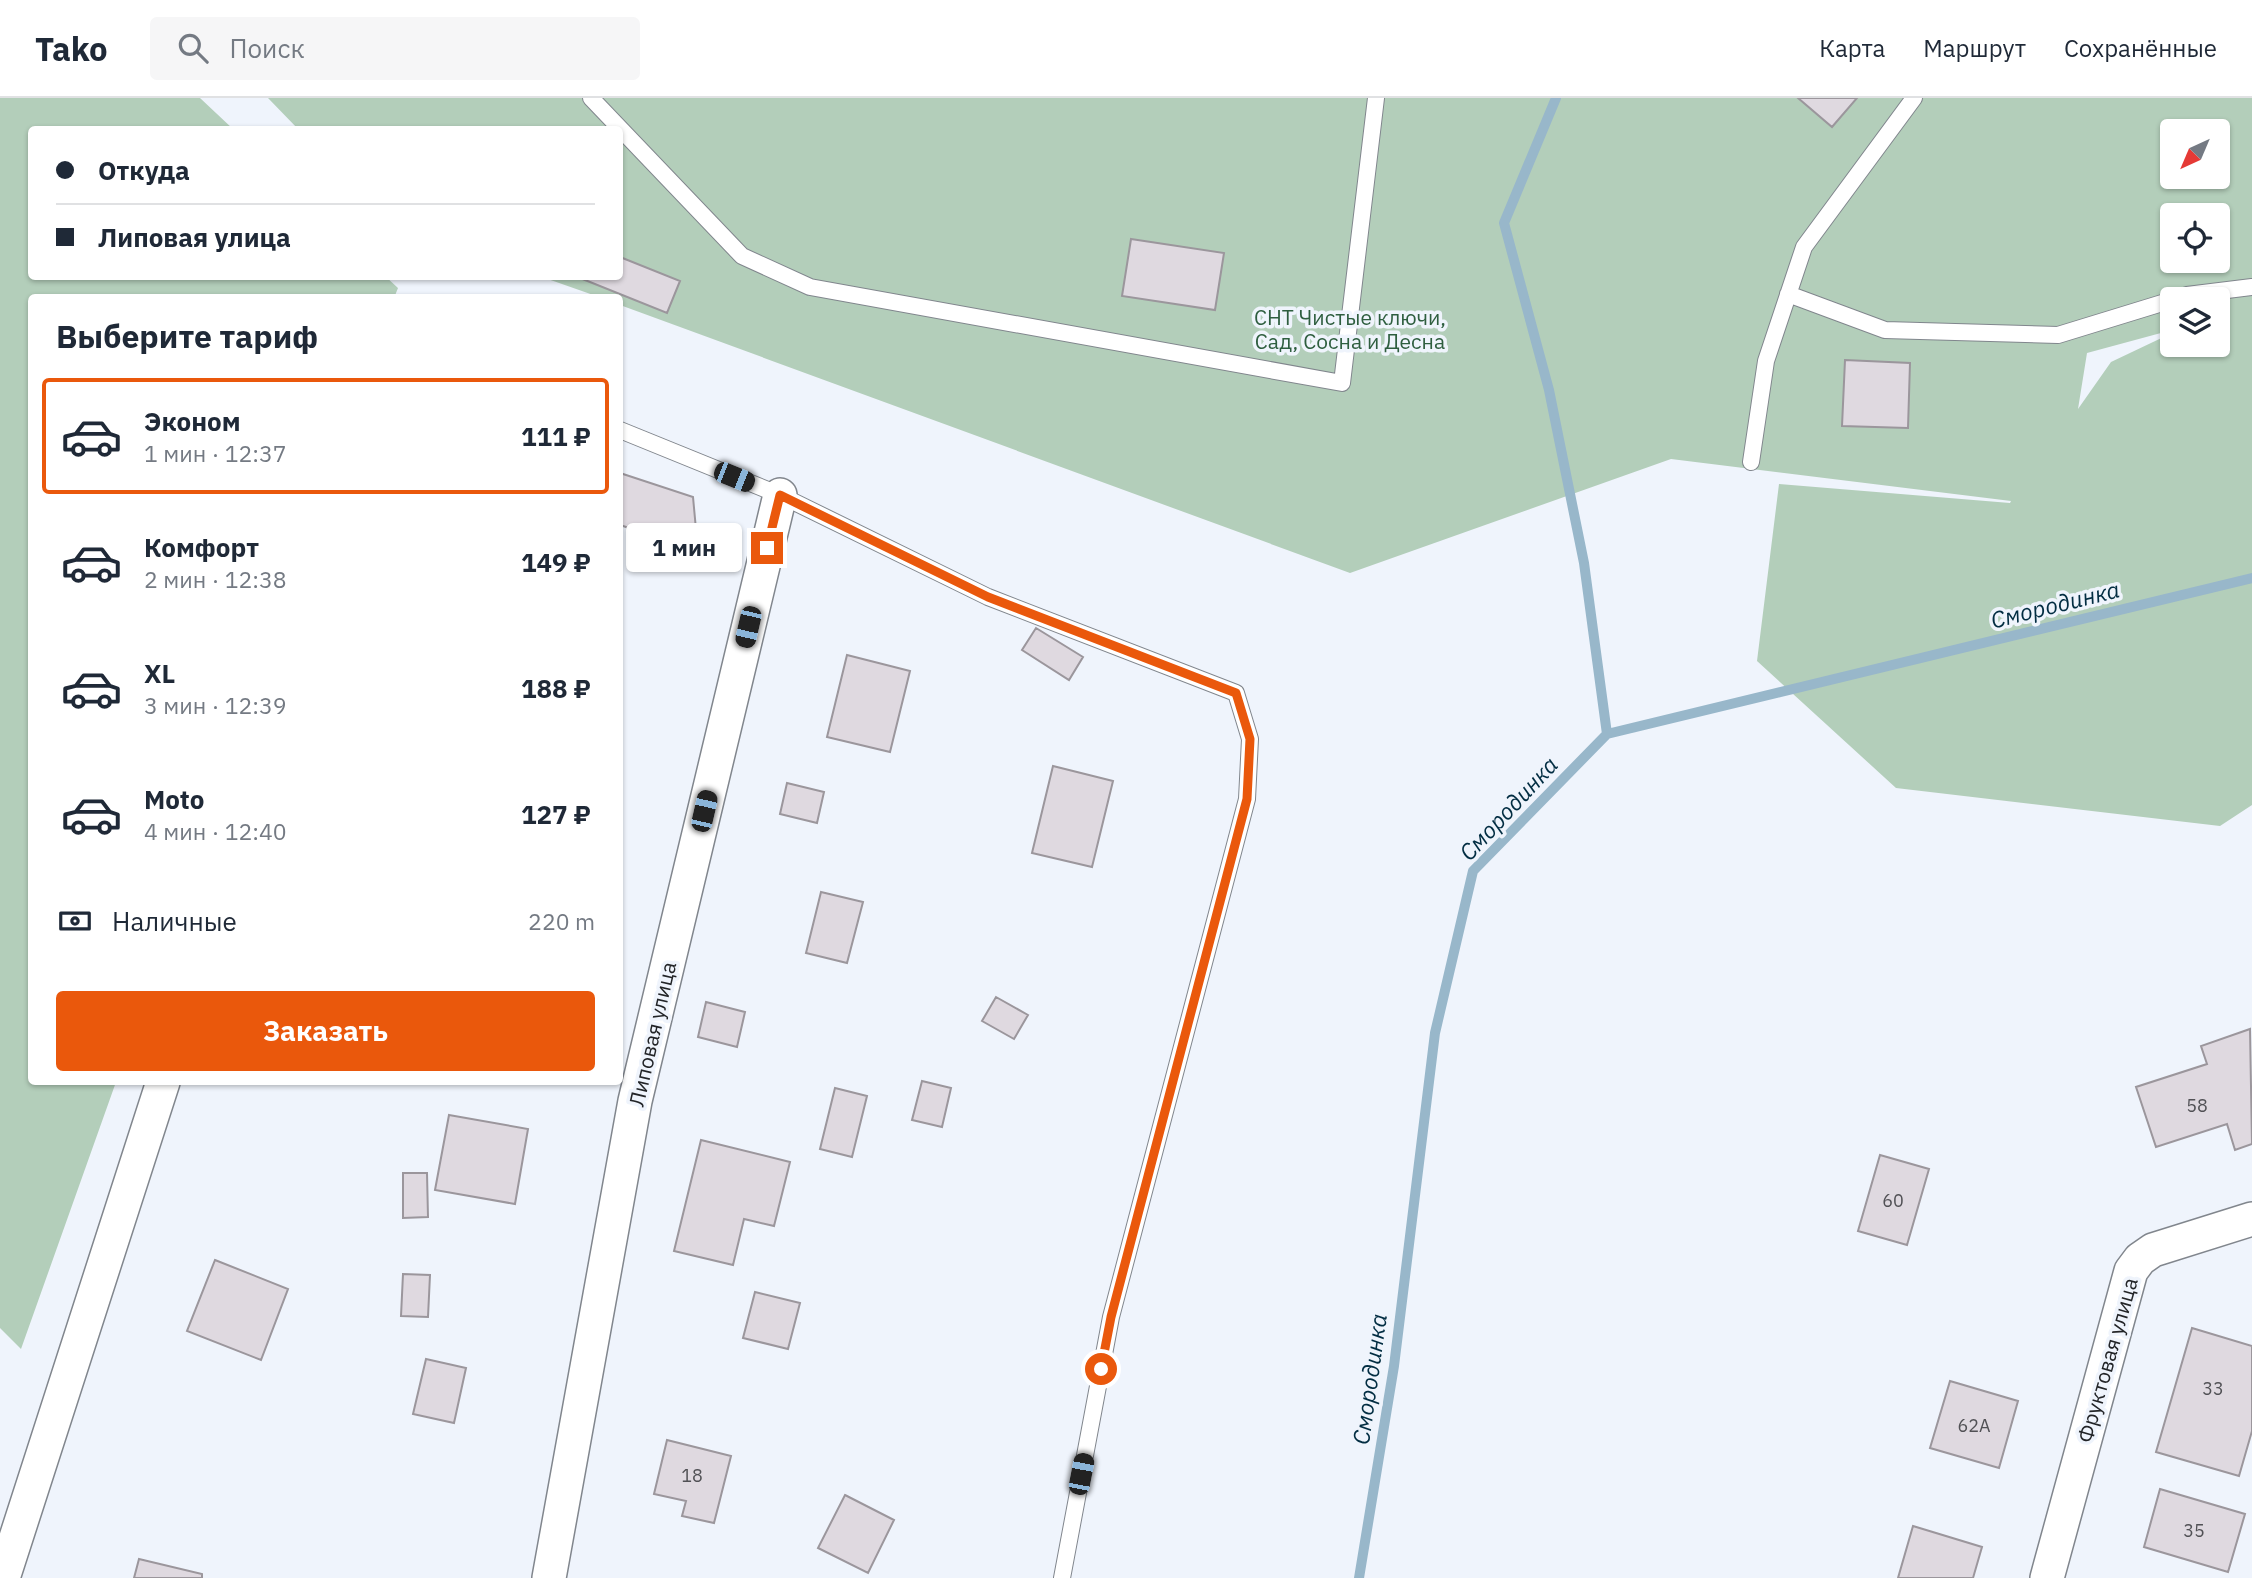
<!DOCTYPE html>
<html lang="ru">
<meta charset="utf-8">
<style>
:root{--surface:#fff;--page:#f6f6f7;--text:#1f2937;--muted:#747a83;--line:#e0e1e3;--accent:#ea580c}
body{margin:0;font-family:"IBM Plex Sans",sans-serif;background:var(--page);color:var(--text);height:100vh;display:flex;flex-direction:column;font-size:26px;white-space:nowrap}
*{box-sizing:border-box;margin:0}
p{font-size:23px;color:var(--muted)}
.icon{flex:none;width:38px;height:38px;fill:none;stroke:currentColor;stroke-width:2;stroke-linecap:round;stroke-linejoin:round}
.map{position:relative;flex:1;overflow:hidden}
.details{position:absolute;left:28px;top:196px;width:595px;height:791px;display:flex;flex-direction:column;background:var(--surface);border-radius:7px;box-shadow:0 2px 5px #0004}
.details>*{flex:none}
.banner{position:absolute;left:28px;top:28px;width:595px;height:154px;border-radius:7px;box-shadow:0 2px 5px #0004;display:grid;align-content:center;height:154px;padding:0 28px;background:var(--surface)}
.needle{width:46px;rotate:224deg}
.tools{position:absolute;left:2160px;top:21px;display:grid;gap:14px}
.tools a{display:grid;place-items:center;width:70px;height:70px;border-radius:7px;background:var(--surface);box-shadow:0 2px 5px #0004;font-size:35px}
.end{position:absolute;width:32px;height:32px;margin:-16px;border:9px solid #ea580c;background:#fff;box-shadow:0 0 0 4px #fff}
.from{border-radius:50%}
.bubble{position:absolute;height:49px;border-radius:7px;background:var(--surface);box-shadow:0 2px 5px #0004;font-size:23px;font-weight:800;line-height:49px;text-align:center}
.car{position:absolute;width:21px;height:42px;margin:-21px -10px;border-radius:9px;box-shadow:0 0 5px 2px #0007;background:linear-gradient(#222 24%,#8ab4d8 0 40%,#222 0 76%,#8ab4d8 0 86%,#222 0)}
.banner b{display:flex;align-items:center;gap:24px;height:66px;font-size:26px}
.banner b+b{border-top:2px solid var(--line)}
.banner i{width:18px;height:18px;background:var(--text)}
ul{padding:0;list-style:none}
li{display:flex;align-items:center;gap:21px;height:116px;margin:0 14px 10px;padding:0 14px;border:4px solid transparent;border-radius:7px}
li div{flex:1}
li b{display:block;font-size:26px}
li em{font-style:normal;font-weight:800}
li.on{border-color:var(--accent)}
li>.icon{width:63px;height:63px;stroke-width:1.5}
h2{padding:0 28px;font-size:32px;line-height:84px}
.pay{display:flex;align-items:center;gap:18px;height:77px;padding:0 28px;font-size:26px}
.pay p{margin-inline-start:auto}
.cta{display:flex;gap:14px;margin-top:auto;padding:14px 28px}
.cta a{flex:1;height:80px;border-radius:7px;background:var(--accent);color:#fff;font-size:28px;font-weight:800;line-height:80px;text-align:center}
header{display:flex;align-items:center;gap:42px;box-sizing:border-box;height:98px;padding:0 35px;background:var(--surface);border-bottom:2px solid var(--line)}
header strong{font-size:33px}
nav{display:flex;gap:38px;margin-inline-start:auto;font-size:24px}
.search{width:490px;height:63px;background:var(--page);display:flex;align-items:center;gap:18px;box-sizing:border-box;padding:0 24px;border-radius:7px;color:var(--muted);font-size:26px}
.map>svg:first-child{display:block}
.green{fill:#b3ceba;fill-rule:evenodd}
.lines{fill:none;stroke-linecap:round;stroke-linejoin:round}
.stream{stroke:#98b7ca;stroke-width:10}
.building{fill:#dfd9e0;stroke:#9b969c;stroke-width:2}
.lane-casing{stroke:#81868d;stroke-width:18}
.street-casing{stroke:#81868d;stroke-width:36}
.lane{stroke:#fff;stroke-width:16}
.street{stroke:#fff;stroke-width:33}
.route{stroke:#ea580c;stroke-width:9}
.labels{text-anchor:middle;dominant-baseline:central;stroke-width:7;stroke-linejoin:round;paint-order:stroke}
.number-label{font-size:18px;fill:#515155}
.park-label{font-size:21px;fill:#2e5e3f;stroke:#eff4fc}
.street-label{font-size:21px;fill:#222427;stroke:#eff4fc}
.water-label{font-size:23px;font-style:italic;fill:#022d42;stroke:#eff4fc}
</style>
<header>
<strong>Tako</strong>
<div class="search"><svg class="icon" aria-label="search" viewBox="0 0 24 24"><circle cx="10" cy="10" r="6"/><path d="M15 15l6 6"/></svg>Поиск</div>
<nav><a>Карта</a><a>Маршрут</a><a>Сохранённые</a></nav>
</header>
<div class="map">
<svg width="2252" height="1480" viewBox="0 0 2252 1480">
<rect width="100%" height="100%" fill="#eff4fc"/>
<!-- green -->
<path class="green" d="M0 0H200L233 31 32 32V178H385L398 190 394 200H32V984H116L21 1251 0 1230Z
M268 0H2252V707L2220 728 1896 690 1757 563 1779 386 2010 405 2011 403 1671 361 1350 475 620 207V200L599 199 542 179 620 178V32L298 31ZM2172 33H2217V79H2172ZM2172 117H2217V163H2172ZM2172 201H2217V247H2172V235L2111 264 2078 311 2087 255 2172 232Z"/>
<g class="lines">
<!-- stream -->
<path class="stream" d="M1556 0 1504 125 1549 292 1584 465 1607 636
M1359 1480 1394 1268 1435 935 1473 773 1607 636 2252 480"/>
</g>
<!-- building -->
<path class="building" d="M1798 0H1857L1832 29Z
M1131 141 1224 155 1215 212 1122 198Z
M620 159 680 183 667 215 575 178H620Z
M1845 262 1910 265 1908 330 1842 328Z
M620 375 693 399 698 453 620 427Z
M1036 530 1083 559 1069 582 1022 552Z
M847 557 910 573 890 654 827 639Z
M1053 668 1113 683 1092 769 1032 755Z
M787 685 824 694 817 725 780 716Z
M821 794 863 804 847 865 806 855Z
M996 899 1028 917 1014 941 982 923Z
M706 904 745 914 737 949 698 939Z
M2250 931 2252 1046 2235 1052 2227 1026 2156 1049 2136 989 2207 966 2201 948Z
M922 983 951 990 942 1029 912 1022Z
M835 990 867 998 852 1059 820 1051Z
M449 1017 528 1031 515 1106 435 1092Z
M701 1042 790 1064 774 1128 744 1121 733 1167 674 1153Z
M1880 1057 1929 1071 1907 1147 1858 1133Z
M403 1075H427L428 1119 403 1120Z
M215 1162 288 1191 261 1262 187 1233Z
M403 1176 430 1177 428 1219 401 1218Z
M755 1194 800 1205 788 1251 743 1240Z
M2192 1230 2252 1248V1333L2239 1378 2156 1354Z
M426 1261 466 1270 454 1325 413 1316Z
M1950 1283 2018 1303 1999 1370 1930 1350Z
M667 1342 731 1358 714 1425 682 1418 686 1403 654 1396Z
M2160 1391 2245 1416 2228 1474 2144 1449Z
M845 1397 894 1422 868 1475 818 1450Z
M1913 1428 1982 1449 1973 1480H1898Z
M139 1461 202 1476V1480H134Z"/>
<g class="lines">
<defs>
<path id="lane" d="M591 0 742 158 810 189 1342 285 1376 0
M1788 196 1885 232 2058 237 2172 202
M2174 201 2187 197 2252 189
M620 332 780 397 988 499 1236 595 1250 641 1247 701 1111 1219 1062 1480
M1751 364 1766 263 1804 149 1914 0"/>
<path id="street" d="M3 1480 163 984
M549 1480 635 1003 780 397
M2047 1480 2131 1173 2140 1161 2153 1152 2252 1121"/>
</defs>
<!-- lane casing -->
<use href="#lane" class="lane-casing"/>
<!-- street casing -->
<use href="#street" class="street-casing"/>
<!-- lane -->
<use href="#lane" class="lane"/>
<!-- street -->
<use href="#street" class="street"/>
</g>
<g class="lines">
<!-- route -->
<path class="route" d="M767 450 780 397 988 499 1236 595 1250 641 1247 701 1111 1219 1101 1271"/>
</g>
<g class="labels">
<!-- number labels -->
<g class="number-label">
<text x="2197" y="1007">58</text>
<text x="1893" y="1102">60</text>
<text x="2213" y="1290">33</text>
<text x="1974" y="1327">62А</text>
<text x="692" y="1377">18</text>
<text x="2194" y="1432">35</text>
</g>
<!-- park labels -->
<g class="park-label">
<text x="1350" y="219">СНТ Чистые ключи,<tspan x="1350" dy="24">Сад, Сосна и Десна</tspan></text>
</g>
<!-- street labels -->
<g class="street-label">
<text transform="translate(652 936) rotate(-77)">Липовая улица</text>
<text transform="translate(2107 1262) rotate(-74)">Фруктовая улица</text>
</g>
<!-- water labels -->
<g class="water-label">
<text transform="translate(2055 506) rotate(-14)">Смородинка</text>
<text transform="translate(1508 710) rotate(-47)">Смородинка</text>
<text transform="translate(1369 1281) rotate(-82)">Смородинка</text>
</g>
</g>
</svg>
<div class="tools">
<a><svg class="needle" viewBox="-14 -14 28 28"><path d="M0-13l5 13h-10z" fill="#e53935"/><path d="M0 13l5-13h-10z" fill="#747a83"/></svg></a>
<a><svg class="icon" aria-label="locate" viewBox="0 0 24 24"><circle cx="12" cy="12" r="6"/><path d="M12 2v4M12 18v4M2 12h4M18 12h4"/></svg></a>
<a><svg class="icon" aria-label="layers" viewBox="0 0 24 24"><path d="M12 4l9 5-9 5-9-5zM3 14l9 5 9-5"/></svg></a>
</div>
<i class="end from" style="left:1101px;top:1271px"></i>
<i class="end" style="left:767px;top:450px"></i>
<div class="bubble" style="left:626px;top:425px;width:116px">1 мин</div>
<i class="car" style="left:734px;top:379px;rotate:112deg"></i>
<i class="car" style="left:748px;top:529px;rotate:193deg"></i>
<i class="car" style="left:704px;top:713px;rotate:13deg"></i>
<i class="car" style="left:1081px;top:1376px;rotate:11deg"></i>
<div class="banner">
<b><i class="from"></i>Откуда</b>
<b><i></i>Липовая улица</b>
</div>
<section class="details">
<h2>Выберите тариф</h2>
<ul>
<li class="on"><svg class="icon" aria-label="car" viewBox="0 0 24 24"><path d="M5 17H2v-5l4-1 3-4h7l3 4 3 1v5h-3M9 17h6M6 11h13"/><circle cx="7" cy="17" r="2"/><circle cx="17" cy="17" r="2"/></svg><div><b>Эконом</b><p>1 мин · 12:37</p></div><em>111 ₽</em></li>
<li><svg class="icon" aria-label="car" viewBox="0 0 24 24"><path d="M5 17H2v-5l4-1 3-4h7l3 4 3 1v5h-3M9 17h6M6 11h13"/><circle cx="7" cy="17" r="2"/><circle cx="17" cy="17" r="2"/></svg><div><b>Комфорт</b><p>2 мин · 12:38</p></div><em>149 ₽</em></li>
<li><svg class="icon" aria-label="car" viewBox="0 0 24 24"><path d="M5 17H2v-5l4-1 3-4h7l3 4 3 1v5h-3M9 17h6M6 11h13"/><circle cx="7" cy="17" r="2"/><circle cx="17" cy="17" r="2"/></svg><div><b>XL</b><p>3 мин · 12:39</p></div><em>188 ₽</em></li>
<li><svg class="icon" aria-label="car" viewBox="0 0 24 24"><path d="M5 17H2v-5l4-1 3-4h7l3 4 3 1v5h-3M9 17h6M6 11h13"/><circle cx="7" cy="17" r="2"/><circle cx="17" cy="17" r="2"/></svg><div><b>Moto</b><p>4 мин · 12:40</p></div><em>127 ₽</em></li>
</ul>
<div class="pay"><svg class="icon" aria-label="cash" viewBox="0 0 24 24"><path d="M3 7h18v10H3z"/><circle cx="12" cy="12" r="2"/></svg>Наличные<p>220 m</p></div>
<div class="cta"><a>Заказать</a></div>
</section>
</div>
